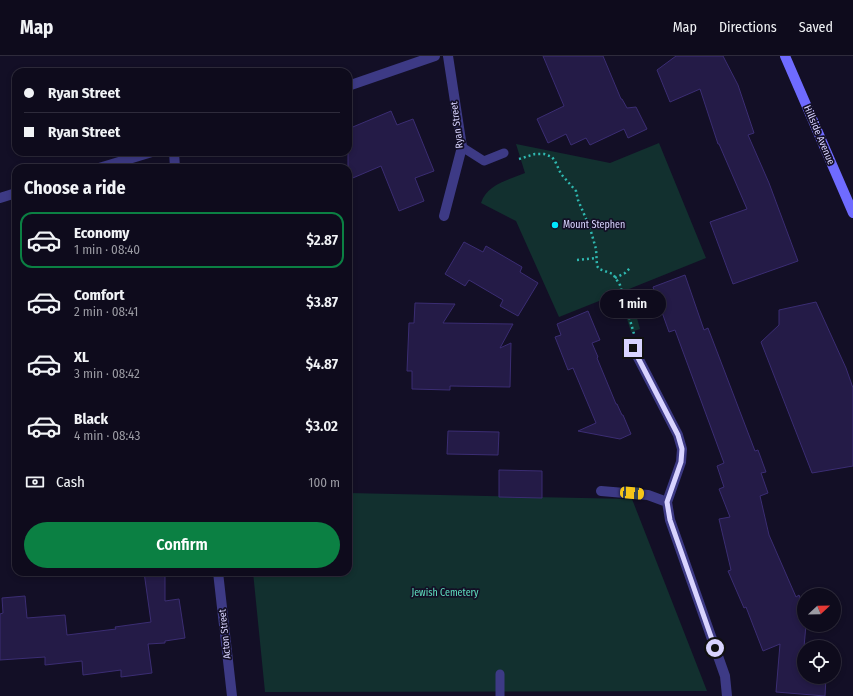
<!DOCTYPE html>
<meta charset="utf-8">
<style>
:root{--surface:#0e0b1c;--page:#1c1929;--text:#f1f3f6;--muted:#9b9ba3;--line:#2e2b3b;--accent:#0b8043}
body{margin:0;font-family:"Fira Sans Condensed",sans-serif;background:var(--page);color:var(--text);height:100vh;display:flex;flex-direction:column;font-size:15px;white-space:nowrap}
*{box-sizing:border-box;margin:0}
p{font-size:13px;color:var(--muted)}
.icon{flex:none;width:22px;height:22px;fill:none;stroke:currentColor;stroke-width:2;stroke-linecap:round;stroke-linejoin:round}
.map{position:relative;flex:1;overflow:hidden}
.details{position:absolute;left:12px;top:108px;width:340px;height:412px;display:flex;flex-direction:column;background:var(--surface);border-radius:12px;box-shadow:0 2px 6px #0003,0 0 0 1px var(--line)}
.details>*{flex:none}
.guide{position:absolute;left:12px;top:12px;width:340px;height:88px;border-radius:12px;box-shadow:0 2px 6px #0003,0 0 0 1px var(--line);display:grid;align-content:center;height:88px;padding:0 12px;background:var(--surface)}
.needle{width:26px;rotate:68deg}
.buttons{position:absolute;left:797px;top:532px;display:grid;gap:8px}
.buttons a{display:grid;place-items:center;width:44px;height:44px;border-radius:50%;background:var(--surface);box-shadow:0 2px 6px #0003,0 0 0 1px var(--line);font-size:20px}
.end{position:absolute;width:18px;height:18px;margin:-9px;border:5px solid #d9d4ff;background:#111;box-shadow:0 0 0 2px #111}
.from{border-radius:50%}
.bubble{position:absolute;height:28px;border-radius:14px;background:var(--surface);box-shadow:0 2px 6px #0003,0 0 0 1px var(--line);font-size:13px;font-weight:600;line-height:28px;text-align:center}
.car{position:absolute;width:12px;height:24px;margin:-12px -6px;border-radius:5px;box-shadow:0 0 3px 1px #0007;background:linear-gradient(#f5c518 24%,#345 0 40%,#f5c518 0 76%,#345 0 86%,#f5c518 0)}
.guide b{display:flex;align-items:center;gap:14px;height:38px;font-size:15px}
.guide b+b{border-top:1px solid var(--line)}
.guide i{width:10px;height:10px;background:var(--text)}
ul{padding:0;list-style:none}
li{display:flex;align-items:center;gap:12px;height:56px;margin:0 8px 6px;padding:0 4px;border:2px solid transparent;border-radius:12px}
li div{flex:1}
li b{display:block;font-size:15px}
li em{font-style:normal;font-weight:600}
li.current{border-color:var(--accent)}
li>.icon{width:36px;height:36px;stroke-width:1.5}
h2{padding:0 12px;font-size:18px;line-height:48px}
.pay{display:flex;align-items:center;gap:10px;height:44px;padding:0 12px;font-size:15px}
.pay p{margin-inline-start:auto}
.primary-button{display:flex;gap:8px;margin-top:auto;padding:8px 12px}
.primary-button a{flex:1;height:46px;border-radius:24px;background:var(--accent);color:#fff;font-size:16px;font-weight:600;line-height:46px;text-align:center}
header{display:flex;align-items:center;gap:24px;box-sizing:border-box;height:56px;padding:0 20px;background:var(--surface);border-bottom:1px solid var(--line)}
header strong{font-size:19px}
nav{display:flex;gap:22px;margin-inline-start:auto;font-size:14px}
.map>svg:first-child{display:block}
.green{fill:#12302f}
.building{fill:#241b47;stroke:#3b2d73}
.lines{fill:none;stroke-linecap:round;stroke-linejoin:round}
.path{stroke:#2fb8b0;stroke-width:2.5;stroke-dasharray:2 3;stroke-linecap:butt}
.lane{stroke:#3d3a85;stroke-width:9}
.street{stroke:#3d3a85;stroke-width:10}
.secondary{stroke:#6f6bff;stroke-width:10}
.route{stroke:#d9d4ff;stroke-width:5}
.poi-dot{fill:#00e5ff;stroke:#130f26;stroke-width:1.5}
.labels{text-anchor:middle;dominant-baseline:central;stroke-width:3.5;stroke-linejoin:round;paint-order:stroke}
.street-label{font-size:10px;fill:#d9d4ff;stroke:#130f26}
.poi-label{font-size:10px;fill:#d9d4ff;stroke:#130f26;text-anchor:start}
.park-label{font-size:10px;fill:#5fe0c0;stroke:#130f26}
</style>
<header>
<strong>Map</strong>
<nav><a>Map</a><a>Directions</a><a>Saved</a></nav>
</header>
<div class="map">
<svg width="853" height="640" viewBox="0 0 853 640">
<rect width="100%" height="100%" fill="#130f26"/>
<!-- green -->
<path class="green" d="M659 87 706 202 629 233 640 273 631 276 619 237 559 261 516 165 481 147C487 128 508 124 525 117L516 88 610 107Z
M348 437 632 443 707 635 265 636 253 516H348Z"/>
<!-- building -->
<path class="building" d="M543 0H603L621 43H622L627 52 636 51 647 73 628 82 624 73 590 89 586 82 571 89 566 78 548 87 537 63 564 50Z
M676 0H723L738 29 754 77 748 79 769 127 798 205 733 228 710 166 747 153 719 88H718L700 33 670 46 657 14Z
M391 55 397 69 413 63 434 115 415 122 424 145 399 155 381 110 348 124V73Z
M464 186 483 196 486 190 522 211 520 216 538 227 518 260 500 250 503 244 469 224 465 230 445 218Z
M685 219 704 274 708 272 755 395 758 394 766 416 761 417 768 437 760 440 769 479 796 541 799 539 804 552V569H806L804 591V621H826L825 640 776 636 780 588 763 595 746 551 744 552 728 515 731 514 719 463 730 461 719 433 724 431 717 410 724 407 675 274 669 276 653 231Z
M816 246 846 312 853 332V410L812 417 761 286 779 269V254Z
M415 247 455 248 443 267 513 268 500 292 511 287 510 331 450 330V334L412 333V315H407L409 267H414Z
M588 255 600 284 592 287 598 301 597 302 616 348H617L622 359H623L631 378 620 383 578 375 596 367 573 312 568 314 555 281 561 279 557 268Z
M448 375 499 376 498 399 447 398Z
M499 414 542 415V442L499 441Z
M144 516H165V545L179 543 185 582 165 585V587L148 588 152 617 121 621V614L83 619 82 605 45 609V601L0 604V558L3 557 2 542 25 540 27 562 65 559 67 579 116 573 115 571 151 566Z"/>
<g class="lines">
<!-- path -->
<path class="path" d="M519 103 535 98H544L552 101 555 105 561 118 576 135 578 144 590 172 596 193 597 210 599 213 613 218 620 229 634 278
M577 204 597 202
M615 222 625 217 631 211"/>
<!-- lane -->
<path class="lane" d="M462 91 484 105 504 97
M500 640V618"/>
<!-- street -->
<path class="street" d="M348 30 435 0
M174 96 175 112
M99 112 152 96
M0 142 16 137
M444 160 462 91 448 0
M601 435 648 439 667 446 681 406 682 393 678 379 633 292
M667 446 670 464 725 620 727 640
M218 516 232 640"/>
<!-- secondary -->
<path class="secondary" d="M785 0 853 157"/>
</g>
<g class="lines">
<!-- route -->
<path class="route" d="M633 292 678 379 682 393 681 406 667 446 670 464 715 592"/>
</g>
<!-- markers -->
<circle class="poi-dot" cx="555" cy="169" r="4"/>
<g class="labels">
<!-- street labels -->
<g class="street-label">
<text transform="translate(457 69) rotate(-97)">Ryan Street</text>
<text transform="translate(819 79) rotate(67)">Hillside Avenue</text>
<text transform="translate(225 578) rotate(-96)">Acton Street</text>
</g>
<!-- poi labels -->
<g class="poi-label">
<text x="563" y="169">Mount Stephen</text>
</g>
<!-- park labels -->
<g class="park-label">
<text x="445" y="537">Jewish Cemetery</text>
</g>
</g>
</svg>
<div class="buttons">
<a><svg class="needle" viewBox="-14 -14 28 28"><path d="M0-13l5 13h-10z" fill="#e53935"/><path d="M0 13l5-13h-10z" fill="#9b9ba3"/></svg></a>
<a><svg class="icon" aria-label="locate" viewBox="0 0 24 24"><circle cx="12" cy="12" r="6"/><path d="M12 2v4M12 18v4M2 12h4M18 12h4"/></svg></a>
</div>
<i class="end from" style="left:715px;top:592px"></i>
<i class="end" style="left:633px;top:292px"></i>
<div class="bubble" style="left:600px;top:234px;width:66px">1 min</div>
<i class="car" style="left:632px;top:437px;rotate:95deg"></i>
<div class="guide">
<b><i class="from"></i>Ryan Street</b>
<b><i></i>Ryan Street</b>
</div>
<section class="details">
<h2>Choose a ride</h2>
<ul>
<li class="current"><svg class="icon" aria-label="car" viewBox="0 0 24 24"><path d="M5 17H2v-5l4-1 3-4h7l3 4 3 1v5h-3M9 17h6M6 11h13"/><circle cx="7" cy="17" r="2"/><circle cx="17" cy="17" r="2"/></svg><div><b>Economy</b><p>1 min · 08:40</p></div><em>$2.87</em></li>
<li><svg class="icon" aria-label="car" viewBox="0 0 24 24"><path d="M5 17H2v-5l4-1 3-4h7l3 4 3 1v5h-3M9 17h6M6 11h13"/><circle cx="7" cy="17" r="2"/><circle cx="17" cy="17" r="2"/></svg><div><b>Comfort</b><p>2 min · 08:41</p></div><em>$3.87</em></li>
<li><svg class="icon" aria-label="car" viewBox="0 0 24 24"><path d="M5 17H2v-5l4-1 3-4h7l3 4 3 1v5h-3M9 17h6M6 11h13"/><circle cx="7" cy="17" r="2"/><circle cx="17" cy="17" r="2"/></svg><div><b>XL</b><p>3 min · 08:42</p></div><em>$4.87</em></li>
<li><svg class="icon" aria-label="car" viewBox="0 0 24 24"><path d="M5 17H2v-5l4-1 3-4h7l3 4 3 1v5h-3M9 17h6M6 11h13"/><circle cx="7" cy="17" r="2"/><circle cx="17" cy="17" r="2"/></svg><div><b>Black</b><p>4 min · 08:43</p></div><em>$3.02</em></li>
</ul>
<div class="pay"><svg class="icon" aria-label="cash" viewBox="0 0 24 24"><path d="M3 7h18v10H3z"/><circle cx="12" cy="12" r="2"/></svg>Cash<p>100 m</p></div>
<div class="primary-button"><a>Confirm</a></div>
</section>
</div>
